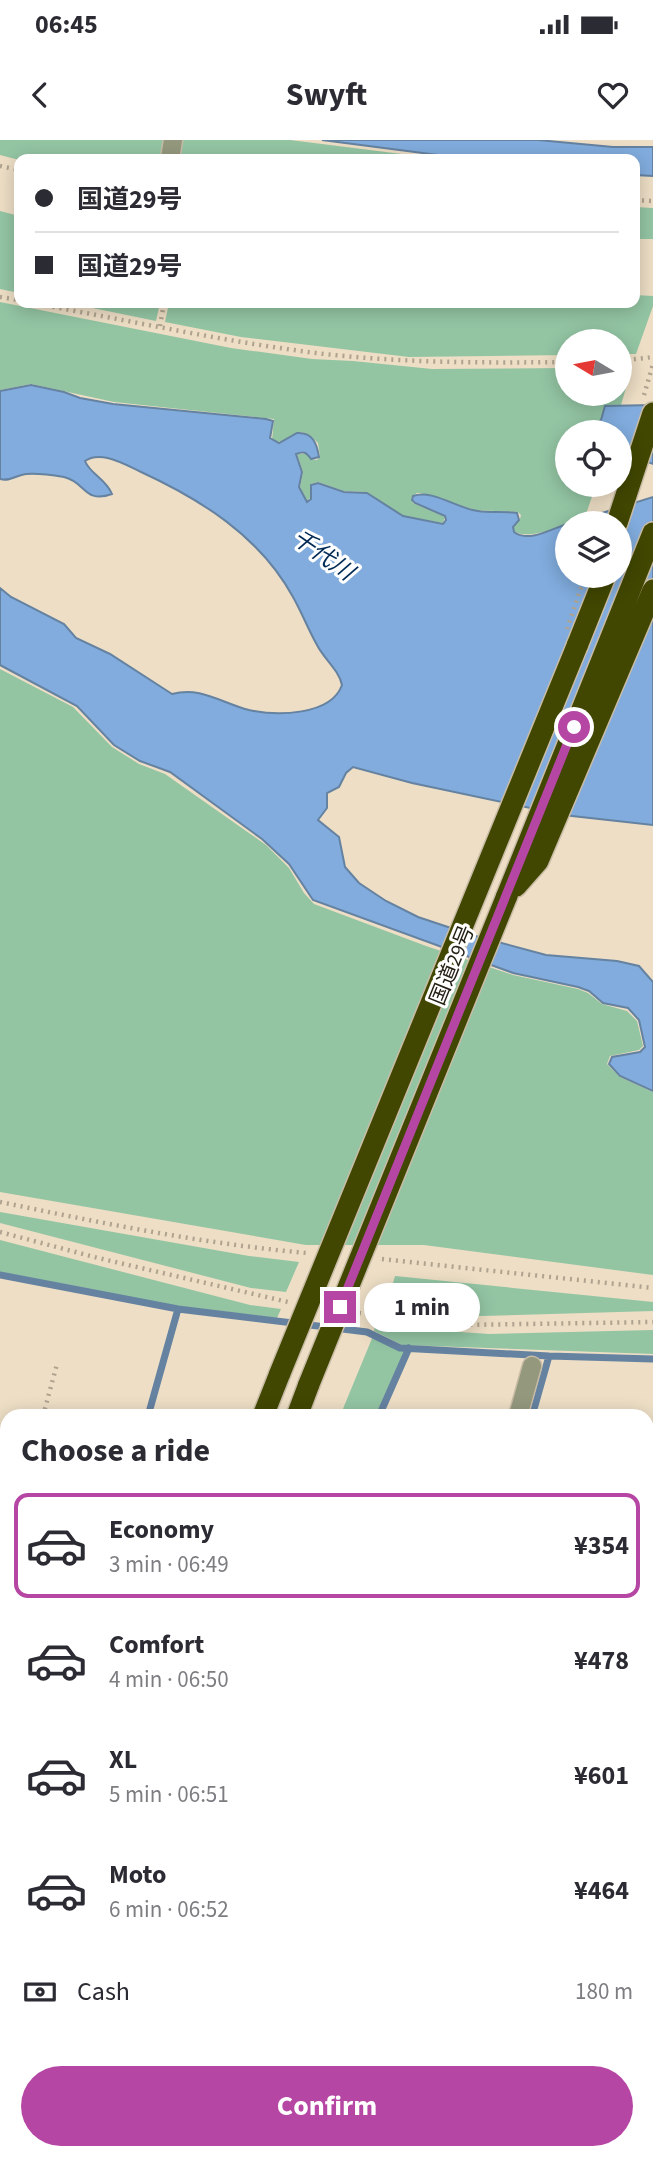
<!DOCTYPE html>
<meta charset="utf-8">
<style>
:root{--surface:#fff;--page:#f2f2f3;--text:#2b2b33;--muted:#7c7c81;--line:#e1e1e2;--accent:#b646a3}
body{margin:0;font-family:"Source Sans 3","Noto Sans JP",sans-serif;background:var(--page);color:var(--text);height:100vh;display:flex;flex-direction:column;font-size:26px;white-space:nowrap}
*{box-sizing:border-box;margin:0}
p{font-size:23px;color:var(--muted)}
.icon{flex:none;width:38px;height:38px;fill:none;stroke:currentColor;stroke-width:2;stroke-linecap:round;stroke-linejoin:round}
.map{position:relative;flex:1;overflow:hidden}
.drawer{position:absolute;left:0px;top:1269px;width:654px;height:751px;display:flex;flex-direction:column;background:var(--surface);border-radius:21px 21px 0 0;box-shadow:0 4px 18px #0003}
.drawer>*{flex:none}
.banner{position:absolute;left:14px;top:14px;width:626px;height:154px;border-radius:14px;box-shadow:0 4px 18px #0003;display:grid;align-content:center;height:154px;padding:0 21px;background:var(--surface)}
.needle{width:46px;rotate:280deg}
.controls{position:absolute;left:555px;top:189px;display:grid;gap:14px}
.controls a{display:grid;place-items:center;width:77px;height:77px;border-radius:50%;background:var(--surface);box-shadow:0 4px 18px #0003;font-size:35px}
.end{position:absolute;width:32px;height:32px;margin:-16px;border:9px solid #b646a3;background:#fff;box-shadow:0 0 0 4px #fff}
.from{border-radius:50%}
.bubble{position:absolute;height:49px;border-radius:24px;background:var(--surface);box-shadow:0 4px 18px #0003;font-size:23px;font-weight:700;line-height:49px;text-align:center}
.banner b{display:flex;align-items:center;gap:24px;height:66px;font-size:26px}
.banner b+b{border-top:2px solid var(--line)}
.banner i{width:18px;height:18px;background:var(--text)}
ul{padding:0;list-style:none}
li{display:flex;align-items:center;gap:21px;height:105px;margin:0 14px 10px;padding:0 7px;border:4px solid transparent;border-radius:14px}
li div{flex:1}
li b{display:block;font-size:26px}
li em{font-style:normal;font-weight:700}
li.selected{border-color:var(--accent)}
li>.icon{width:63px;height:63px;stroke-width:1.5}
h2{padding:0 21px;font-size:32px;line-height:84px}
.pay{display:flex;align-items:center;gap:18px;height:77px;padding:0 21px;font-size:26px}
.pay p{margin-inline-start:auto}
.cta{display:flex;gap:14px;margin-top:auto;padding:14px 21px}
.cta a{flex:1;height:80px;border-radius:42px;background:var(--accent);color:#fff;font-size:28px;font-weight:700;line-height:80px;text-align:center}
.status{display:flex;justify-content:space-between;align-items:center;height:49px;padding:0 35px;background:var(--surface);direction:ltr}
.status svg{height:19px;fill:currentColor}
header{display:flex;justify-content:space-between;align-items:center;height:91px;padding:0 21px;background:var(--surface);font-size:32px;font-weight:700}
.map>svg:first-child{display:block}
.green{fill:#93c5a3}
.water{fill:#81acdd;stroke:#6582a1;stroke-width:2}
.lines{fill:none;stroke-linecap:round;stroke-linejoin:round}
.stream{stroke:#6582a1;stroke-width:7}
.street-casing{stroke:#c9bca6;stroke-width:21}
.highway-casing{stroke:#c9bca6;stroke-width:24}
.path{stroke:#afa38f;stroke-width:4.5;stroke-dasharray:2 5;stroke-linecap:butt}
.street{stroke:#94987d;stroke-width:18}
.highway{stroke:#414701;stroke-width:21}
.highway-bridge-casing{stroke:#c9bca6;stroke-width:24;stroke-linecap:butt}
.path-bridge{stroke:#afa38f;stroke-width:4.5;stroke-dasharray:2 5;stroke-linecap:butt}
.highway-bridge{stroke:#414701;stroke-width:21}
.route{stroke:#b646a3;stroke-width:9}
.labels{text-anchor:middle;dominant-baseline:central;stroke-width:6;stroke-linejoin:round;paint-order:stroke}
.street-label{font-size:21px;fill:#252016;stroke:#fff}
.water-label{font-size:23px;font-style:italic;fill:#002a56;stroke:#fff}
</style>
<div class="status"><b>06:45</b><svg viewBox="0 0 49 12"><path d="M0 12V9h3v3zM5 12V6h3v6zM10 12V3h3v9zM15 12V0h3v12zM26 1h20v11H26zM47 4h2v5h-2z"/></svg></div>
<header><svg class="icon" aria-label="back" viewBox="0 0 24 24"><path d="M15 5l-7 7 7 7"/></svg>Swyft<svg class="icon" aria-label="heart" viewBox="0 0 24 24"><path d="M12 20l-8-8c-3-5 5-10 8-4 3-6 11-1 8 4z"/></svg></header>
<div class="map">
<svg width="653" height="2018" viewBox="0 0 653 2018">
<rect width="100%" height="100%" fill="#eddec5"/>
<!-- green -->
<path class="green" d="M0 0H167L165 19 19 20 0 15Z
M179 0H290L442 19H176Z
M635 67 653 68V99H635Z
M0 71 19 76V153L0 149Z
M635 155 653 156V166L636 214H620V201H567V215L409 217 241 197 165 182 169 163H635Z
M0 162 231 208 312 219 353 221 432 229 567 228V254H620V227H632L621 265H605L601 279 587 292H567V345H596L585 377C570 383 528 402 514 391V387L520 379 521 375 518 372 475 370 420 353H417L411 358 413 363 445 377 443 383 403 376 367 352 344 351 318 342 311 344 310 358 307 361 300 347 303 332 297 314H307L311 319 317 320 320 316 318 303C298 283 298 296 278 302L272 300 274 279 114 262 31 244 0 250Z
M68 163H160L156 181Z
M0 529 73 567 112 607 139 624 165 634 266 705 289 728 304 753 314 764 426 806 513 835 578 849 588 853 602 864 627 871 637 881 643 906 639 910 610 916 607 924 620 937 653 952V1135L424 1105H306L0 1052Z
M0 1072 249 1116 299 1122 286 1152 251 1148 0 1083Z
M0 1100 250 1165 281 1169 277 1178 177 1166 0 1132Z
M395 1136 653 1162V1171L482 1176 385 1171Z
M375 1186 489 1194 653 1190V1214L402 1205 374 1191Z
M373 1196 398 1210H405L376 1276H340Z"/>
<!-- water -->
<path class="water" d="M322 0H538L613 7H653V36L635 35V19H469Z
M31 245 64 252 80 258 113 264 266 279 273 281 270 298 279 303 297 293C313 292 317 304 319 317L311 319C306 312 304 311 296 314L302 332 299 347 307 362 311 359V345L318 343 344 352 367 353 403 376 443 384 446 380 445 376 415 363 412 360 413 356C433 349 458 369 478 371 491 373 504 371 517 373L519 380 513 387 514 392C529 403 551 389 567 384V436H620V383H570L653 357V685L563 675 412 643 353 627 346 633 339 647 327 653V668L318 680 339 697 345 727 359 743 386 761 418 777 472 795 546 815 617 821 639 826 653 842V951L620 936 609 924 612 917 640 912 645 907 639 880 628 868 603 863 589 851 578 847 513 833 313 760 289 724 262 699 170 632 140 621 114 605 77 566 0 525V448L11 457 64 484 76 498 110 514 172 554C201 546 221 563 249 570 276 576 331 576 342 545 339 530 324 519 317 505 308 489 302 473 293 457 260 396 200 359 139 331 124 324 100 310 85 321 90 334 106 339 112 354 84 364 86 342 64 337 52 335 38 333 26 334 16 335 10 342 0 339V251Z
M653 265V324L620 311V292H588L601 280 605 266Z"/>
<g class="lines">
<!-- stream -->
<path class="stream" d="M0 1135 178 1169 367 1192 400 1208 549 1216 653 1219
M148 1276 178 1169
M379 1276 409 1208
M532 1276 549 1216
M0 1431 7 1433
M648 1611 653 1612"/>
<defs>
<path id="street" d="M170 19 173 0
M518 1276 532 1226
M0 1417 7 1419
M648 1596 653 1598
M308 2018 309 2012"/>
<path id="highway" d="M617 383 653 273
M577 506 605 436
M516 746 538 721 653 450
M506 758 653 393
M263 1276 280 1233
M297 1276 309 1244
M0 1867 7 1855
M0 1922 7 1910"/>
</defs>
<!-- street casing -->
<use href="#street" class="street-casing"/>
<!-- highway casing -->
<use href="#highway" class="highway-casing"/>
<!-- path -->
<path class="path" d="M0 26 19 30
M635 60 653 61
M0 157 19 160
M32 163C127 180 221 201 316 213 400 223 483 223 567 222
M160 186 164 163
M620 221 653 217
M644 255 653 224
M0 1062C102 1083 204 1104 307 1113
M0 1092 98 1118 288 1162
M382 1119 653 1148
M359 1173 462 1185 653 1182
M43 1276 57 1224
M0 1818 7 1806"/>
<!-- street -->
<use href="#street" class="street"/>
<!-- highway -->
<use href="#highway" class="highway"/>
<defs>
<path id="highway-bridge" d="M280 1233 577 506
M309 1244 506 758"/>
</defs>
<!-- highway-bridge casing -->
<use href="#highway-bridge" class="highway-bridge-casing"/>
<!-- path-bridge -->
<path class="path-bridge" d="M567 489 585 436"/>
<!-- highway-bridge -->
<use href="#highway-bridge" class="highway-bridge"/>
</g>
<g class="lines">
<!-- route -->
<path class="route" d="M340 1167 574 587"/>
</g>
<g class="labels">
<!-- street labels -->
<g class="street-label">
<text transform="translate(452 825) rotate(-68)">国道29号</text>
</g>
<!-- water labels -->
<g class="water-label">
<text transform="translate(323 415) rotate(35)">千代川</text>
</g>
</g>
</svg>
<div class="controls">
<a><svg class="needle" viewBox="-14 -14 28 28"><path d="M0-13l5 13h-10z" fill="#e53935"/><path d="M0 13l5-13h-10z" fill="#7c7c81"/></svg></a>
<a><svg class="icon" aria-label="locate" viewBox="0 0 24 24"><circle cx="12" cy="12" r="6"/><path d="M12 2v4M12 18v4M2 12h4M18 12h4"/></svg></a>
<a><svg class="icon" aria-label="layers" viewBox="0 0 24 24"><path d="M12 4l9 5-9 5-9-5zM3 14l9 5 9-5"/></svg></a>
</div>
<i class="end from" style="left:574px;top:587px"></i>
<i class="end" style="left:340px;top:1167px"></i>
<div class="bubble" style="left:364px;top:1143px;width:116px">1 min</div>
<div class="banner">
<b><i class="from"></i>国道29号</b>
<b><i></i>国道29号</b>
</div>
<section class="drawer">
<h2>Choose a ride</h2>
<ul>
<li class="selected"><svg class="icon" aria-label="car" viewBox="0 0 24 24"><path d="M5 17H2v-5l4-1 3-4h7l3 4 3 1v5h-3M9 17h6M6 11h13"/><circle cx="7" cy="17" r="2"/><circle cx="17" cy="17" r="2"/></svg><div><b>Economy</b><p>3 min · 06:49</p></div><em>¥354</em></li>
<li><svg class="icon" aria-label="car" viewBox="0 0 24 24"><path d="M5 17H2v-5l4-1 3-4h7l3 4 3 1v5h-3M9 17h6M6 11h13"/><circle cx="7" cy="17" r="2"/><circle cx="17" cy="17" r="2"/></svg><div><b>Comfort</b><p>4 min · 06:50</p></div><em>¥478</em></li>
<li><svg class="icon" aria-label="car" viewBox="0 0 24 24"><path d="M5 17H2v-5l4-1 3-4h7l3 4 3 1v5h-3M9 17h6M6 11h13"/><circle cx="7" cy="17" r="2"/><circle cx="17" cy="17" r="2"/></svg><div><b>XL</b><p>5 min · 06:51</p></div><em>¥601</em></li>
<li><svg class="icon" aria-label="car" viewBox="0 0 24 24"><path d="M5 17H2v-5l4-1 3-4h7l3 4 3 1v5h-3M9 17h6M6 11h13"/><circle cx="7" cy="17" r="2"/><circle cx="17" cy="17" r="2"/></svg><div><b>Moto</b><p>6 min · 06:52</p></div><em>¥464</em></li>
</ul>
<div class="pay"><svg class="icon" aria-label="cash" viewBox="0 0 24 24"><path d="M3 7h18v10H3z"/><circle cx="12" cy="12" r="2"/></svg>Cash<p>180 m</p></div>
<div class="cta"><a>Confirm</a></div>
</section>
</div>
